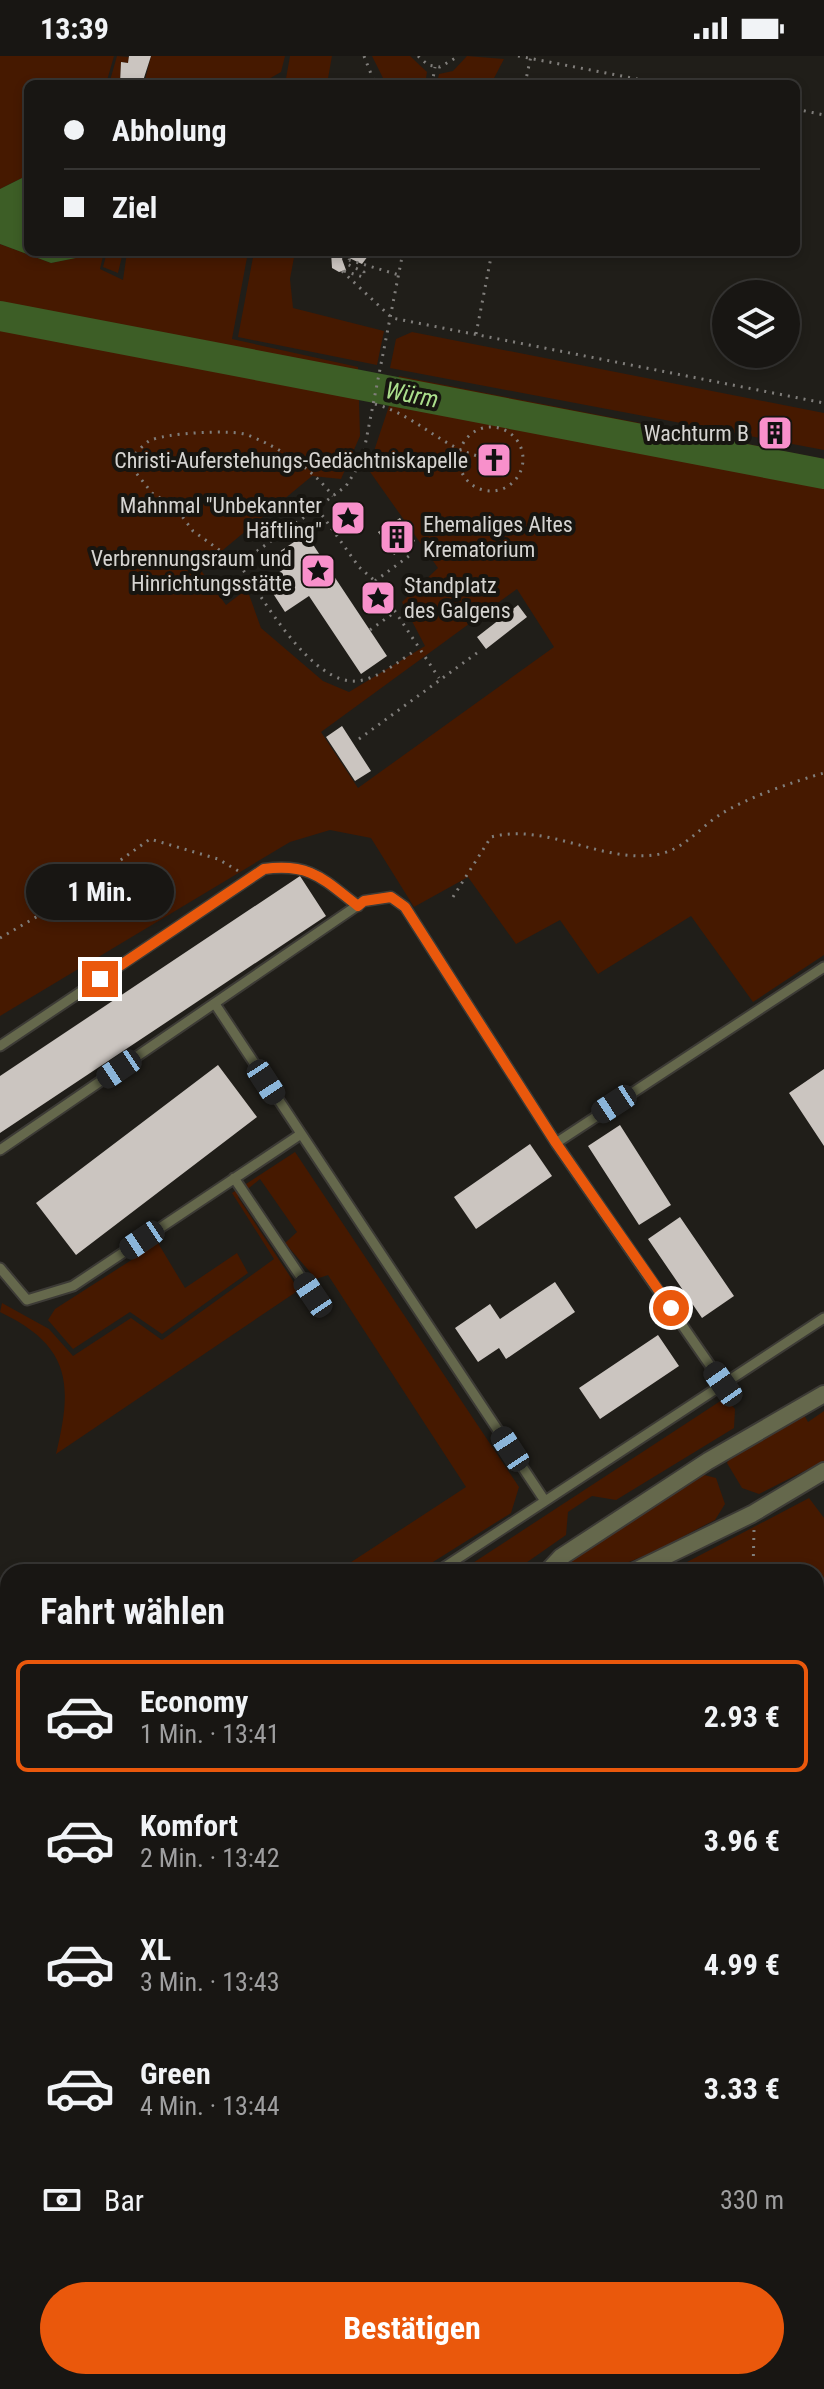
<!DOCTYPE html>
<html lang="de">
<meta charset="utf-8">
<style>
:root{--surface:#181613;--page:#252321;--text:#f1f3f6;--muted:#9f9fa0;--line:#363533;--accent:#ea580c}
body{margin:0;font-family:"Roboto Condensed",sans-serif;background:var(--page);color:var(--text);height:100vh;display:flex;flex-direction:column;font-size:30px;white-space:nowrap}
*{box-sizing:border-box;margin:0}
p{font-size:26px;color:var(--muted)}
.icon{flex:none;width:44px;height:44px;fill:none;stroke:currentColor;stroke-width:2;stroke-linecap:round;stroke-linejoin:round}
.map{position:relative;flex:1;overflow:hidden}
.side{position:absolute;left:0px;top:1508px;width:824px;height:826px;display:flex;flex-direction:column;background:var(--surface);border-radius:24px 24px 0 0;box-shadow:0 4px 12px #0003,0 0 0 2px var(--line)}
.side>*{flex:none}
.hud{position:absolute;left:24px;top:24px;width:776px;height:176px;border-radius:12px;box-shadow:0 4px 12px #0003,0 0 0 2px var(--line);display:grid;align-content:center;height:176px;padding:0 40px;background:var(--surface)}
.tools{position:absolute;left:712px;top:224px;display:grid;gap:16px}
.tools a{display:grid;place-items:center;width:88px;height:88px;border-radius:50%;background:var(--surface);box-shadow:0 4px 12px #0003,0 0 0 2px var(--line);font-size:40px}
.end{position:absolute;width:36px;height:36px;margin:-18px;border:10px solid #ea580c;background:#fff;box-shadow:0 0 0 4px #fff}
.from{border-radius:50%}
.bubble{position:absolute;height:56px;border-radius:28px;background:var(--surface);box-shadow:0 4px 12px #0003,0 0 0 2px var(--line);font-size:26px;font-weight:700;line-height:56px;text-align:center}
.car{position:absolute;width:24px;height:48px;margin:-24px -12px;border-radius:10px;box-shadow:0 0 6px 2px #0007;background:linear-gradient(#222 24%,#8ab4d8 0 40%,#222 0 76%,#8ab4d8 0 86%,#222 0)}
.hud b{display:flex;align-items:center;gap:28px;height:76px;font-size:30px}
.hud b+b{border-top:2px solid var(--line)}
.hud i{width:20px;height:20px;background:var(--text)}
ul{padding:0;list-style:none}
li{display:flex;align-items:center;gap:24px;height:112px;margin:0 16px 12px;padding:0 24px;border:4px solid transparent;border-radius:12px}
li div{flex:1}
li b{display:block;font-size:30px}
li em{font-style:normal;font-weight:700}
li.on{border-color:var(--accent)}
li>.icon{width:72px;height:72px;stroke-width:1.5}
h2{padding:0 40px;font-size:36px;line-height:96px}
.pay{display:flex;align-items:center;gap:20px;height:88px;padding:0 40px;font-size:30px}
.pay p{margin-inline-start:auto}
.action{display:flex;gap:16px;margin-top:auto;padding:16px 40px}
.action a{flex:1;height:92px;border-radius:48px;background:var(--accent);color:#fff;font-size:32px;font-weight:700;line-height:92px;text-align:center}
.status{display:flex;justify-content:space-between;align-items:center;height:56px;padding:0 40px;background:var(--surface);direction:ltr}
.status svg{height:22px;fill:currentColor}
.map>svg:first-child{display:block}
.built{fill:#282419}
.green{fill:#461900;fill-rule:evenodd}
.water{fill:#3d5e26}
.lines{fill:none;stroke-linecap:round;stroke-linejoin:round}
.stream{stroke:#3d5e26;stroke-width:5}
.river{stroke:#3d5e26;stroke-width:30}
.building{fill:#cbc5c0}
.service-casing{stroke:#3d3b36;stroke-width:13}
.minor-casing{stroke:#3d3b36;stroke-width:20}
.path{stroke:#807e7b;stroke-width:3;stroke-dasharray:2 6;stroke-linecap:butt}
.service{stroke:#65684c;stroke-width:9}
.minor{stroke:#65684c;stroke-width:16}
.route{stroke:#ea580c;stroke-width:10}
.labels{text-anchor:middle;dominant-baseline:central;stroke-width:8;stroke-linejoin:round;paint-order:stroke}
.poi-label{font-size:22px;fill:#d6d4d1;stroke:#171510;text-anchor:end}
.water-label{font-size:24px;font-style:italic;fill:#abde8c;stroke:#171510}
</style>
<div class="status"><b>13:39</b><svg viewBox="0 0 49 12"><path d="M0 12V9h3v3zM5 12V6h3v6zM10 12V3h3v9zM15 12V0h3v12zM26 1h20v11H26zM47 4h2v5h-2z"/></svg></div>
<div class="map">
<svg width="824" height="2333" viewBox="0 0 824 2333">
<rect width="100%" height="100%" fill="#201e19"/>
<!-- built -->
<path class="built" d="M0 1824 8 1835V2326H424L428 2330 424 2333H0Z"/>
<!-- green -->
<path class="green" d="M0 0H114L106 28H28V119L0 133Z
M117 0 129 1 128 7 121 6 120 28H109Z
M151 0H285L281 16 260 28H144Z
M290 0H332L327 28H285Z
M372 0H410L427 16 425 28H386Z
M467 0 504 3 491 28H437L439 18 453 15Z
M0 188 51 207 85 200 87 196H104L100 213 123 224 127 196H248L232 283 358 311 360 380 341 423 312 420 200 513 226 549 247 533 261 572 323 625 349 636 425 590 402 546 438 512 368 413 399 320 824 403V899L753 946 691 860 598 918 560 864 516 888 468 821 414 851 371 782 330 774 290 786 0 960ZM517 533 554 591 358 732 321 676Z
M107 196H123L118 217 103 211Z
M254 196H295L290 223 293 252 384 275 377 309 238 281Z
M412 276 824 357V394L390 312 396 283Z
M295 1096 519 1431 511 1457 417 1516H336L466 1431 328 1219 316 1223 285 1187 297 1176 260 1123 238 1141 299 1234 56 1398C73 1328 71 1290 0 1256L2 1247 49 1273 73 1300 131 1262 162 1284 274 1203 232 1137Z
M158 1187 185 1232 237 1197 248 1217 162 1278 130 1256 73 1293 48 1264 55 1253Z
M725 1342 735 1353 734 1372 616 1444 592 1440 568 1456 566 1479 513 1516H459Z
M824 1355V1405L759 1438 742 1432 727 1407 731 1398 803 1357 808 1366Z
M700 1418 716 1422 725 1448 715 1464C685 1478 599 1532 571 1510L574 1498Z
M809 1442 824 1462V1566L816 1603V1516H668Z
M824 1634V1686L816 1685Z
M0 1637 8 1649V1767L0 1769Z
M824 1919V2333H487L480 2326H816V1924Z"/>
<!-- water -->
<path class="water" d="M28 119V196H87L86 200 51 207 0 188V133Z"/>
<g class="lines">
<!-- stream -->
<path class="stream" d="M0 1761 5 1768
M488 2326 495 2333"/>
<!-- river -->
<path class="river" d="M0 260 824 418"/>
</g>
<!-- building -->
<path class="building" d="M129 0H151L142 28H120L121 6 128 7Z
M331 196H345L342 203 346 214 339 216 332 212Z
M345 196H371L362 208 347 201Z
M770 371 781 373 780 384 769 382Z
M486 404a8 8 0 1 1 16 0a8 8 0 1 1-16 0Z
M400 462 415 485 394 499 378 476Z
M306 478 387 600 361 618 309 540 285 556 265 525 289 510 279 496Z
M518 549 527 561 486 593 477 581Z
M342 670 371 715 355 725 326 681Z
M300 820 326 860 0 1077V1020Z
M218 1009 257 1061 76 1199 36 1147Z
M824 1013V1090L789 1037Z
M620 1069 671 1149 639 1169 588 1090Z
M530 1088 552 1120 476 1173 454 1141Z
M680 1161 734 1240 702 1262 648 1183Z
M555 1226 575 1256 506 1303 499 1292 478 1306 455 1272 490 1248 500 1263Z
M658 1279 679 1310 600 1363 579 1332Z
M0 1824 8 1835V1854L0 1844Z
M0 1866 8 1877V1933L0 1922Z
M0 2222 8 2233V2264L0 2254Z"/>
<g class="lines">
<defs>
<path id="service" d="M215 948 545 1445
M0 990 264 813C311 807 323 823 358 850
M556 1087 824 911
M0 1094 364 845 391 841 405 851 556 1087 723 1328
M234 1122 313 1239
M0 1212 27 1244 73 1230 301 1078
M437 1516 824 1262
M0 1800 8 1795
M0 2283 8 2293
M0 2312 8 2306
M90 2326 100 2333"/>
<path id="minor" d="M547 1516 561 1501 708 1405 824 1338
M633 1516 752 1458 824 1415
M0 1809 8 1819
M472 2326 479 2333"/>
</defs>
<!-- service casing -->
<use href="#service" class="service-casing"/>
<!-- minor casing -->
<use href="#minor" class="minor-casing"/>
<!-- path -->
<path class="path" d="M364 0 375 28
M418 0 428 9 440 11 459 0
M518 0 663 28
M432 28 435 11
M525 28 531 0
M796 53 824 59
M403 196 362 405 346 430 317 452 359 511 375 525 439 622
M342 215 392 262 824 347
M344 215 363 221 364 216 347 208 349 204 399 219
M476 278 492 196
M375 348C420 361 443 394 486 402
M459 403a32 32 0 1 1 64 0a32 32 0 1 1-64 0Z
M317 452 239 508C263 542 311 629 357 625 378 623 399 605 416 594
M239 508 193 475 175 451 152 437 133 413 135 398C139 394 144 388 149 385 163 377 233 373 248 379 282 393 310 411 333 440
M375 525 409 500 404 493
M370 574 395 556
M359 683 481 594
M453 841 491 781C548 766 603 809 660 798 686 792 700 771 721 758 746 742 795 725 824 717
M0 882 62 846 150 783 218 803 240 816
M753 1516 754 1474"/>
<!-- service -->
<use href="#service" class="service"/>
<!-- minor -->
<use href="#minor" class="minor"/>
</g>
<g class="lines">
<!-- route -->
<path class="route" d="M100 923 264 813C311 807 323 823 358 850L364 845 391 841 405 851 556 1087 671 1252"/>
</g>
<!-- icons -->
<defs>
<symbol id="building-square" viewBox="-11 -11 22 22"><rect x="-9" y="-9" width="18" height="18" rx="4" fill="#f890cb" stroke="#171510"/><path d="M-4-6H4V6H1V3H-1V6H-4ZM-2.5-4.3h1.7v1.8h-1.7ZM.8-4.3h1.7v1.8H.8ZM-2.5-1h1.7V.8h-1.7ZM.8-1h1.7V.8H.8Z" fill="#111"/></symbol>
<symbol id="church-square" viewBox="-11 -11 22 22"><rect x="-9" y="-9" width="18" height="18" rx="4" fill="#f890cb" stroke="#171510"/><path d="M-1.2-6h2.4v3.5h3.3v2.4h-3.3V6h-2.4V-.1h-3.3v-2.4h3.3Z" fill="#111"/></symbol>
<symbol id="sight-square" viewBox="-11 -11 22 22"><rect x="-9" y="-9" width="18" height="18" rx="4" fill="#f890cb" stroke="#171510"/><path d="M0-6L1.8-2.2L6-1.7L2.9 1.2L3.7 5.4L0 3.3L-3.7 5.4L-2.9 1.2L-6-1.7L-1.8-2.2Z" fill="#111"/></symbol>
</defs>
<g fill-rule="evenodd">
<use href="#building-square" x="755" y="357" width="40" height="40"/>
<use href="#church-square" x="474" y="384" width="40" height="40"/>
<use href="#sight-square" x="328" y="442" width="40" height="40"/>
<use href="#building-square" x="377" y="461" width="40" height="40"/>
<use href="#sight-square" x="298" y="495" width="40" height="40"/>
<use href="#sight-square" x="358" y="522" width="40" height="40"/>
</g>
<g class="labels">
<!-- poi labels -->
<g class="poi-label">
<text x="749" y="377">Wachturm B</text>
<text x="468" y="404">Christi-Auferstehungs-Gedächtniskapelle</text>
<text x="322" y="449">Mahnmal "Unbekannter<tspan x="322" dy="25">Häftling"</tspan></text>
<text x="423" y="468" text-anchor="start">Ehemaliges Altes<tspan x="423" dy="25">Krematorium</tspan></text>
<text x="292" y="502">Verbrennungsraum und<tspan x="292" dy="25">Hinrichtungsstätte</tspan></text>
<text x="404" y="529" text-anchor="start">Standplatz<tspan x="404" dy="25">des Galgens</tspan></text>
</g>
<!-- water labels -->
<g class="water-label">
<text transform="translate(412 339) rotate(11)">Würm</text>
</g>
</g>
</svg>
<div class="tools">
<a><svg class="icon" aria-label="layers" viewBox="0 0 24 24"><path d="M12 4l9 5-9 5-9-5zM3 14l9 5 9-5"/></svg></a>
</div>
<i class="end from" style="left:671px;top:1252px"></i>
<i class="end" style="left:100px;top:923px"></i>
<div class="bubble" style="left:26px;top:808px;width:148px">1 Min.</div>
<i class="car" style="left:119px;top:1013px;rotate:236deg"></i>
<i class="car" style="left:266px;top:1026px;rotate:147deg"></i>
<i class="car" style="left:614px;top:1048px;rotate:237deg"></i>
<i class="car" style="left:142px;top:1184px;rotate:236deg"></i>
<i class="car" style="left:313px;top:1239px;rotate:326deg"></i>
<i class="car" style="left:723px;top:1328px;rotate:325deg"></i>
<i class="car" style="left:510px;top:1393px;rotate:327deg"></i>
<div class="hud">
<b><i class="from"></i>Abholung</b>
<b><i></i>Ziel</b>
</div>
<section class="side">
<h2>Fahrt wählen</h2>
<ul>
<li class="on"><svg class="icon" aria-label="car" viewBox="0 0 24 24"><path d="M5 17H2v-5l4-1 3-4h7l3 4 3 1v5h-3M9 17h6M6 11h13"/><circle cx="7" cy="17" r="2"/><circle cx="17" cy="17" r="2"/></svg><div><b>Economy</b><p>1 Min. · 13:41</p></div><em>2.93 €</em></li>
<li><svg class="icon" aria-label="car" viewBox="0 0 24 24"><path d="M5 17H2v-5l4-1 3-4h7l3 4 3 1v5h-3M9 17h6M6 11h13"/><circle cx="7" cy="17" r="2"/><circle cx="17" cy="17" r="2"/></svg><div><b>Komfort</b><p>2 Min. · 13:42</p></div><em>3.96 €</em></li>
<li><svg class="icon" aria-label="car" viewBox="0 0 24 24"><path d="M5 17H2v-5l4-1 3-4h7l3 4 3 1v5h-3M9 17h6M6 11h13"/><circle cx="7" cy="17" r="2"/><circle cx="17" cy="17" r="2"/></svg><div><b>XL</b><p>3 Min. · 13:43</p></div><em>4.99 €</em></li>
<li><svg class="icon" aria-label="car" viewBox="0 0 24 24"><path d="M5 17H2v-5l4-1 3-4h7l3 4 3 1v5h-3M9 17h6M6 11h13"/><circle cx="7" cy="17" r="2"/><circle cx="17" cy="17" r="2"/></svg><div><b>Green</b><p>4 Min. · 13:44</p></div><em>3.33 €</em></li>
</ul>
<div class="pay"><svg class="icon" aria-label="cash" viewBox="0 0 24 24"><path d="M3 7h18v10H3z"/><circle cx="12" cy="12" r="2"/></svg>Bar<p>330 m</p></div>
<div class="action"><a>Bestätigen</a></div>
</section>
</div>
